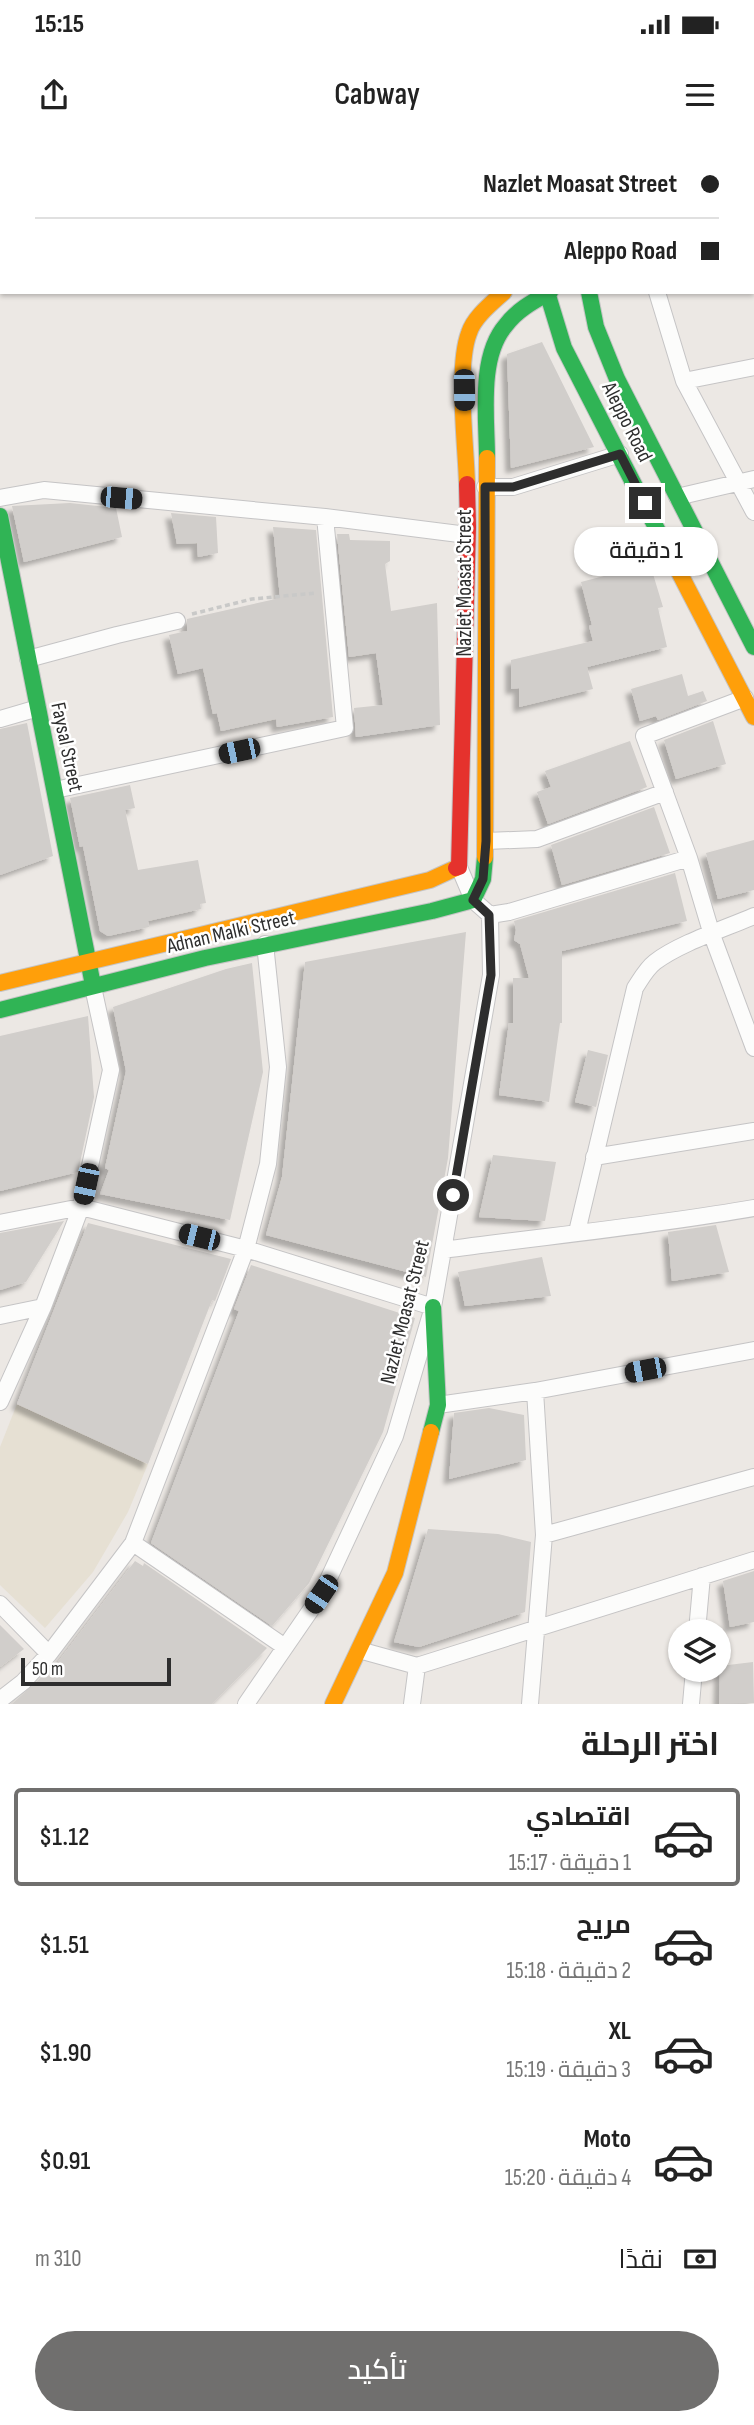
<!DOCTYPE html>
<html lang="ar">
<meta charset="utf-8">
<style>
:root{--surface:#fff;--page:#f6f6f6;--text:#222;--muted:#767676;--line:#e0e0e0;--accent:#706f6e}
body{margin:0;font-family:"Sofia Sans Condensed",Cairo,sans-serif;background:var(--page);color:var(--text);direction:rtl;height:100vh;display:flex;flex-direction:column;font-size:26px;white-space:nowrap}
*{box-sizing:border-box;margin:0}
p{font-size:23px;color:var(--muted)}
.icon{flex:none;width:38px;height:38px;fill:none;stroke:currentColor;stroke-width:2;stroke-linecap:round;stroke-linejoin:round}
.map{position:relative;height:1564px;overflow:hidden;direction:ltr}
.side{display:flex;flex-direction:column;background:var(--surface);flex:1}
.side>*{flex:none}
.banner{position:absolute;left:0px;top:0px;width:754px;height:154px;box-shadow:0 2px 5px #0004;direction:rtl;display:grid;align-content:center;height:154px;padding:0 35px;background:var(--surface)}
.tools{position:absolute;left:668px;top:1479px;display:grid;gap:14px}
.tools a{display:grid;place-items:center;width:63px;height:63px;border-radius:50%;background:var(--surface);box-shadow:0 2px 5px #0004;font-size:35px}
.scale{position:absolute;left:21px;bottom:18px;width:150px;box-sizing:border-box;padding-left:7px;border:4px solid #2e2e2e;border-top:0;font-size:19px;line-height:24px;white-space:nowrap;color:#2e2e2e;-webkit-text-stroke:5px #fff;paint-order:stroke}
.end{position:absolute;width:32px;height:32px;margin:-16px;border:9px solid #2e2e2e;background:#fff;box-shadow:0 0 0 4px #fff}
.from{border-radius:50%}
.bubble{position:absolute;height:49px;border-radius:24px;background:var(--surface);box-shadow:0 2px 5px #0004;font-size:23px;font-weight:600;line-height:49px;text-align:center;direction:rtl}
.car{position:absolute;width:21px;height:42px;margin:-21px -10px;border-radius:9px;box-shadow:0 0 5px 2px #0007;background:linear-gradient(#222 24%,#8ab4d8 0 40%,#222 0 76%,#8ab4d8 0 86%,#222 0)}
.banner b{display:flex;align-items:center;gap:24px;height:66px;font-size:26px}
.banner b+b{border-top:2px solid var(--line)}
.banner i{width:18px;height:18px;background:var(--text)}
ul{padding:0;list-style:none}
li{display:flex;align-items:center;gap:21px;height:98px;margin:0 14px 10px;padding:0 21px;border:4px solid transparent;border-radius:7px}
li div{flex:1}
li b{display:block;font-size:26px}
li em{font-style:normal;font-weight:600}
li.selected{border-color:var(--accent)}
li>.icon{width:63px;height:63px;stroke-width:1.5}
h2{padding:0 35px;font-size:32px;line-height:84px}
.pay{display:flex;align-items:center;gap:18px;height:77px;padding:0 35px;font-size:26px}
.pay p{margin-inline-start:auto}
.cta{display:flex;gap:14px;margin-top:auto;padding:14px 35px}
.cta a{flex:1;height:80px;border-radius:42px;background:var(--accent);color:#fff;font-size:28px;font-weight:600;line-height:80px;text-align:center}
.status{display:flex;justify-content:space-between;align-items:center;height:49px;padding:0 35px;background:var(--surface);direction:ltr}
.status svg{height:19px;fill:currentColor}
header{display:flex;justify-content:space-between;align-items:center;height:91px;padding:0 35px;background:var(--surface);font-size:32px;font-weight:600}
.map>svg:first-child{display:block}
.education{fill:#e6e0d3}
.building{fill:#d1cecb;filter:url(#shadow)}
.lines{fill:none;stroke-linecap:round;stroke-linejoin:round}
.street-casing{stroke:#c5c4c5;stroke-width:18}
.fast-casing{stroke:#c5c4c5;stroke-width:18}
.slow-casing{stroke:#c5c4c5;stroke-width:18}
.jam-casing{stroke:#c5c4c5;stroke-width:18}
.path{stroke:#c9c9c8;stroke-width:3.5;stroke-dasharray:5 3.5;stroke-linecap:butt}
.street{stroke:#fcfcfb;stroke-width:16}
.fast{stroke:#30b455;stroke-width:16}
.slow{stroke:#ff9f0a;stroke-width:16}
.jam{stroke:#e5322d;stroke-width:16}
.route{stroke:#2e2e2e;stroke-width:9}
.labels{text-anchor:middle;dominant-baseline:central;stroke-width:5;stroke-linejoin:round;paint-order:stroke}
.street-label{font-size:21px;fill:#2e2e2e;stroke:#fff}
</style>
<div class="status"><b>15:15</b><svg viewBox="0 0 49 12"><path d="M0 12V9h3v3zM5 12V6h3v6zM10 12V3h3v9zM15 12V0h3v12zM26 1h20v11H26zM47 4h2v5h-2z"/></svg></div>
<header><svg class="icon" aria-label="menu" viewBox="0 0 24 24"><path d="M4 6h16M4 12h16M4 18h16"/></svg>Cabway<svg class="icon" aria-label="share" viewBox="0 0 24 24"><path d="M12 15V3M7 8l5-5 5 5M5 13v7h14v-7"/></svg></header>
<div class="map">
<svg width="754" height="1564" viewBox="0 0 754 1564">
<defs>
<filter id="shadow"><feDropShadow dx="-5.5" dy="5.5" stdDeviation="2" flood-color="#0004"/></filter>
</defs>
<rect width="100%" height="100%" fill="#ece8e4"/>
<!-- education -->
<path class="education" d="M17 1264 148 1324 128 1372 93 1432 45 1488 0 1445V1307Z"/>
<!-- building -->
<path class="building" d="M542 202 594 307 511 328 507 214Z
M70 363 116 368 122 397 24 422 12 366Z
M171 373 216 377 218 413 198 417 197 403 177 404Z
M273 387 316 390 333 577 277 587 276 579 221 591 217 573 213 574 203 528 178 534 169 495 187 491V479L280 458Z
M337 394H349L350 400 390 401V421L385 424 391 471 437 463 440 585 356 597 354 568 383 565 376 513 349 517Z
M650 424 663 467 658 468 667 507 587 527 593 549 519 567V548L511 549V520L593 501 589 486 592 485 581 442Z
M682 534 688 556 703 551 707 561 658 580 656 576 640 581 631 549Z
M713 581 726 624 676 639 664 600Z
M27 583 53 716 0 735V589Z
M630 601 647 647 548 684 537 652 551 647 545 631Z
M130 645 135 668 125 670 138 730 198 720 206 763 200 764 201 769 148 781 149 787 108 796 100 791 83 706 80 707 70 658Z
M654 667 670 713 562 745 551 705Z
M754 700V750L718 759 706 713Z
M675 733 687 781 562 811V883H560L549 962 499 955 509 883H513V838H529L520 804 514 800 516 790 514 781Z
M466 792 448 1018 426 1137 266 1095 282 1037 305 822Z
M252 823 263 932 230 1080 100 1054 109 1030 105 1028 126 931 113 867 226 829Z
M88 876 94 957 78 1032 0 1051V896Z
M588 910 608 915 596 967 575 962Z
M493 1015 556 1022 545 1081 479 1077Z
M64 1081 26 1142 0 1150V1093Z
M88 1083 231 1119 215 1161 212 1160 148 1324 17 1264Z
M716 1085 729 1132 672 1141 668 1092Z
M542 1117 551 1156 465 1166 458 1132Z
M251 1125 415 1178 383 1292 309 1443 272 1486 151 1403 239 1171 234 1169Z
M489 1268 524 1275 526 1320 449 1339 454 1273Z
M428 1389 498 1394 531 1402 525 1472 419 1507 394 1502Z
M135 1421 143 1426 144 1423 267 1508 212 1564H12L58 1522Z
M754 1431V1482L730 1487 723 1441Z
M0 1485 24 1509 0 1527Z
M753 1522 754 1563 719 1564 720 1526Z"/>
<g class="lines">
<defs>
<path id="street" d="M752 38H754
M752 118H754
M657 152 684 241 754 372
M684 241 754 227
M485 347H513L620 314
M677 357 754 339
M0 358 44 350 325 377 467 395
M28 519 117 495 177 481
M745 558 644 596 689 718 712 795 754 908
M0 579 38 568
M55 650 345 588 325 377
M486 701 537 699 665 652
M490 775 509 772 689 718
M594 1017 754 991
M0 1083 81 1067 246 1109 433 1167
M577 1092 635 848C641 839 646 829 655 822 680 803 724 789 754 776
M443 1110C547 1096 651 1086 754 1068
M0 1176 43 1167
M0 1262 43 1167 81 1067 111 930 93 847
M438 1265 535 1251 754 1210
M544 1395 754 1337
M133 1403 285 1507
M0 1464 49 1514
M697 1491 702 1436
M359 1510 417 1526 754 1420
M0 1560 23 1542 49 1514 133 1403 246 1109 268 1024 278 927 265 804
M246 1564 321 1455 395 1296 433 1167 443 1110 491 835 490 775 473 760 459 727
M412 1564 417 1526
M530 1564 544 1395 535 1251
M691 1564 694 1530"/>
<path id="fast" d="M556 0V2
M547 152 564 208 663 401
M589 152 596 187 617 239 754 507
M487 318C487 278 478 217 506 185 517 170 534 161 550 152
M0 376 92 840
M0 870 205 818 432 771 473 760 483 739 485 717
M431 1292 438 1265 433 1167"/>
<path id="slow" d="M467 344C466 305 456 227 469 193 474 177 492 163 504 152
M663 401 754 577
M485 717 487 318
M0 843 430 740 456 728
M333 1564 395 1433 431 1292"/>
<path id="jam" d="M515 0V2
M456 728 459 727 468 387 467 344"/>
</defs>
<!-- street casing -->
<use href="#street" class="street-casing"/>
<!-- fast casing -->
<use href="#fast" class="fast-casing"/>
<!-- slow casing -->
<use href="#slow" class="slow-casing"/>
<!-- jam casing -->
<use href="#jam" class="jam-casing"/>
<!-- path -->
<path class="path" d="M445 0 449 2
M192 474 252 459 316 453"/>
<!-- street -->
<use href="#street" class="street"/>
<!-- fast -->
<use href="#fast" class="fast"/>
<!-- slow -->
<use href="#slow" class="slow"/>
<!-- jam -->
<use href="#jam" class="jam"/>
</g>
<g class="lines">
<!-- route -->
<path class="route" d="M453 1055 491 835 489 775 473 760 483 739 486 701 485 347H513L620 314 645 363"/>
</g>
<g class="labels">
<!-- street labels -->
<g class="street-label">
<text transform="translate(627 282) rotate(63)">Aleppo Road</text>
<text transform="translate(464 443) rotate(-90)">Nazlet Moasat Street</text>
<text transform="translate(67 607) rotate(78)">Faysal Street</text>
<text transform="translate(231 792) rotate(-13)">Adnan Malki Street</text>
<text transform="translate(405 1172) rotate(-76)">Nazlet Moasat Street</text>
</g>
</g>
</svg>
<div class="tools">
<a><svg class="icon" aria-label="layers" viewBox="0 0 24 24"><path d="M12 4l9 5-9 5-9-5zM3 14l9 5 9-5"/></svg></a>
</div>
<div class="scale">50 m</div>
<i class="end from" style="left:453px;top:1055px"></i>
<i class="end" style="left:645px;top:363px"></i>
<div class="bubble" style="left:574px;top:387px;width:144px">1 دقيقة</div>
<i class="car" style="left:464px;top:250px;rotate:179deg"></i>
<i class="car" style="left:121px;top:358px;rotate:95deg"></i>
<i class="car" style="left:239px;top:611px;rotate:258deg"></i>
<i class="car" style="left:86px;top:1044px;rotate:192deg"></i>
<i class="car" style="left:199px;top:1097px;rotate:284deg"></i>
<i class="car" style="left:645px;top:1230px;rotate:259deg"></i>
<i class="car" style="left:321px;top:1454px;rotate:214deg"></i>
<div class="banner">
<b><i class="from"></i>Nazlet Moasat Street</b>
<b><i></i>Aleppo Road</b>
</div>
</div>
<section class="side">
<h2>اختر الرحلة</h2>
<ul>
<li class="selected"><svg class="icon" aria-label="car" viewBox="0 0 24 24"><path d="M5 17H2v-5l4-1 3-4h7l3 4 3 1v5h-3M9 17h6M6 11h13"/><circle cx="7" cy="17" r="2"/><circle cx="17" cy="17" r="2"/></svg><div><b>اقتصادي</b><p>1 دقيقة · 15:17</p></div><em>$1.12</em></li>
<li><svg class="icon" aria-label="car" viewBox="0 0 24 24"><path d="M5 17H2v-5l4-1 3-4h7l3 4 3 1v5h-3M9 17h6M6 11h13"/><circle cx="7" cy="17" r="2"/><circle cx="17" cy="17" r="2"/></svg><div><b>مريح</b><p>2 دقيقة · 15:18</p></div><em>$1.51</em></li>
<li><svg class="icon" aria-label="car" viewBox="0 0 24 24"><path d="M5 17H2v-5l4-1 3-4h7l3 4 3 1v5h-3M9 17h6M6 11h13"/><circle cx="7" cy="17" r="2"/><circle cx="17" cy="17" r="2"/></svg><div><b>XL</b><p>3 دقيقة · 15:19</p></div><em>$1.90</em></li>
<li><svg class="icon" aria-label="car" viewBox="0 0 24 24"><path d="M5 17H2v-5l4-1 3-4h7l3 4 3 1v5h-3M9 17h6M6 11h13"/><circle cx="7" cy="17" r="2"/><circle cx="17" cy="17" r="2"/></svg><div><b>Moto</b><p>4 دقيقة · 15:20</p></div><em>$0.91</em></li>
</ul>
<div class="pay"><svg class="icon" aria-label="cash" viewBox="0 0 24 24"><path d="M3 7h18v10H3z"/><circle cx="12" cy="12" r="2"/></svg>نقدًا<p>310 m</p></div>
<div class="cta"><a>تأكيد</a></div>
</section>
